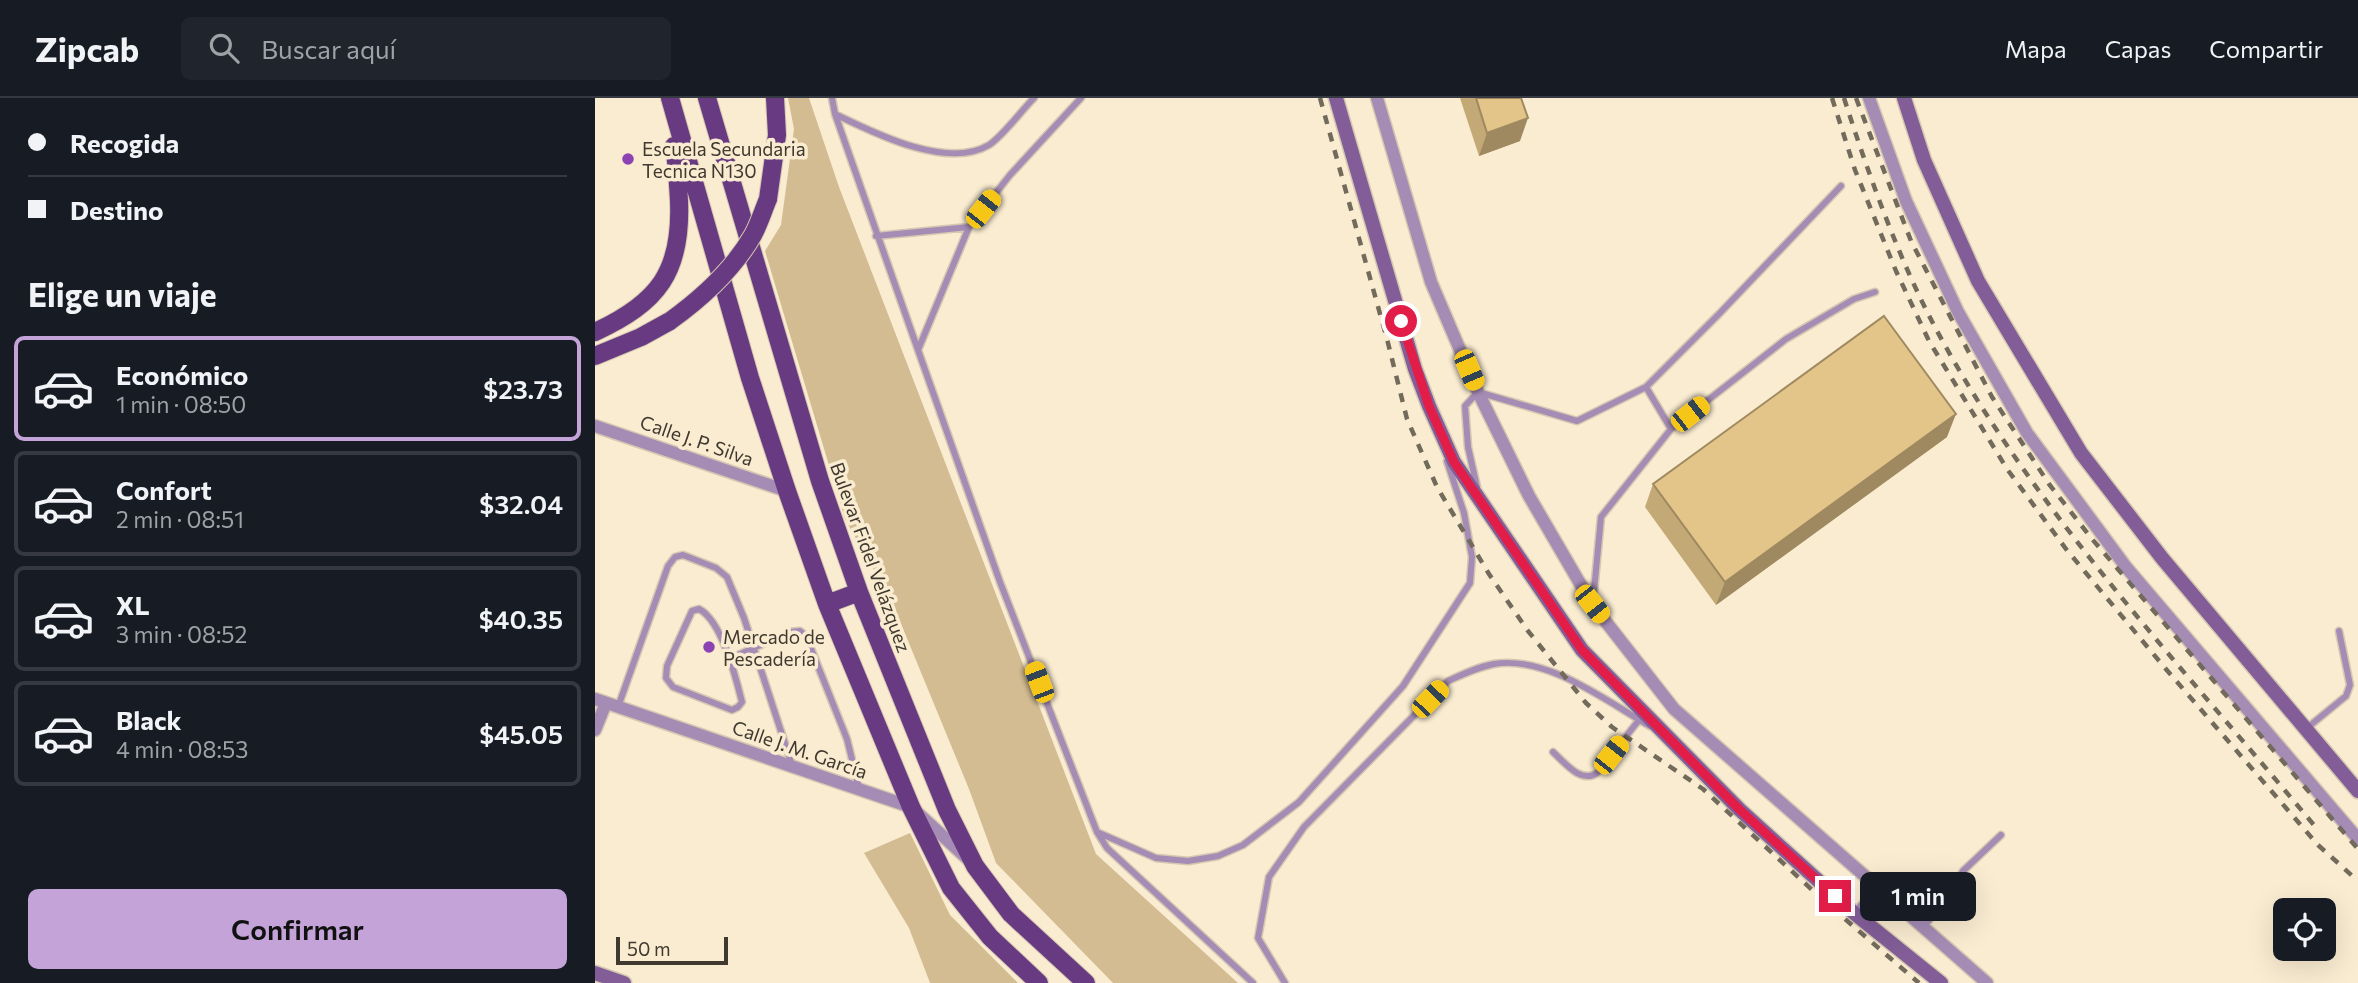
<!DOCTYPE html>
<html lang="es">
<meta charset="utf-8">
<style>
:root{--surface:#171b24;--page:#20242c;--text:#f1f3f6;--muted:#9ea1a6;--line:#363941;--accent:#c4a3d8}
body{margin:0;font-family:Commissioner,sans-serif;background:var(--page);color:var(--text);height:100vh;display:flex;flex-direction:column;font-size:26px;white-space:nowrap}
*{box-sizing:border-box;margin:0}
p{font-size:23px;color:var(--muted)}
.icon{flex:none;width:38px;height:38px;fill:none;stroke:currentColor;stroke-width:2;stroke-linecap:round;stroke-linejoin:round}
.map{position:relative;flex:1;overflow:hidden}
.panel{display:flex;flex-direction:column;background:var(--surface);width:595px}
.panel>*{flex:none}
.guide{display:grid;align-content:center;height:154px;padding:0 28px;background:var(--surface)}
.buttons{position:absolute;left:1678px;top:800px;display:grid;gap:14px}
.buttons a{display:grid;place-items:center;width:63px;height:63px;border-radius:10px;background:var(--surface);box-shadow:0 7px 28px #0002;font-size:35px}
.scale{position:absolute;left:21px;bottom:18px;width:112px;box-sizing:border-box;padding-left:7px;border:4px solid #3f392f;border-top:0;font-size:19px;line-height:24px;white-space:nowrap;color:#3f392f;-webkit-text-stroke:5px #faecd1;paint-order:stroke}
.end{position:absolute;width:32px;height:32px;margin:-16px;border:9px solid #e11d48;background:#fff;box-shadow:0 0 0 4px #fff}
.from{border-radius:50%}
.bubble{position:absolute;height:49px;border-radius:10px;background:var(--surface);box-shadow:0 7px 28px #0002;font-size:23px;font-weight:600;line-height:49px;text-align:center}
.car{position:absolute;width:21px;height:42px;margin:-21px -10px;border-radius:9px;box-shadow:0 0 5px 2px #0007;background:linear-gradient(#f5c518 24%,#345 0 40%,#f5c518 0 76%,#345 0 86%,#f5c518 0)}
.guide b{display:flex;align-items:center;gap:24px;height:66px;font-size:26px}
.guide b+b{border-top:2px solid var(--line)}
.guide i{width:18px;height:18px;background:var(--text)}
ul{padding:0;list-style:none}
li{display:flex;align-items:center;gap:21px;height:105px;margin:0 14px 10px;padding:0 14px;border:4px solid var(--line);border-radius:10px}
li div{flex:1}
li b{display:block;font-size:26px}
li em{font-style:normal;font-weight:600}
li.current{border-color:var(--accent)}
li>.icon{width:63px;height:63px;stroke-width:1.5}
h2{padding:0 28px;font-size:32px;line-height:84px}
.action{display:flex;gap:14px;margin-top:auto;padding:14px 28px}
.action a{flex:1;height:80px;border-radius:10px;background:var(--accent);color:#111;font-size:28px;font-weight:600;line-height:80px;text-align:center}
header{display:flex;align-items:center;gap:42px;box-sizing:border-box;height:98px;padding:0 35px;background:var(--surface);border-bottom:2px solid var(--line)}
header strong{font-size:33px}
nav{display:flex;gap:38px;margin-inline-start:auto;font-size:24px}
.search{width:490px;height:63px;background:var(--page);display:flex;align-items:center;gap:18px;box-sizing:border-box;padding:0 24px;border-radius:10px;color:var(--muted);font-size:26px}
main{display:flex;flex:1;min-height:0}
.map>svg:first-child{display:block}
.green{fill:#d3bc92}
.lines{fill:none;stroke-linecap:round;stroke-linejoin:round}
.lane-casing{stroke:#d5c8b1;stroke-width:9}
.street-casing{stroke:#d5c8b1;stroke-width:15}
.secondary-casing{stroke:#d5c8b1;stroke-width:17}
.primary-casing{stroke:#d5c8b1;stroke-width:20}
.lane{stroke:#a58cb5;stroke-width:6}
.street{stroke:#a58cb5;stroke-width:12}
.secondary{stroke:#825d97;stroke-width:14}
.primary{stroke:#683a82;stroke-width:18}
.rail{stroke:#726a5b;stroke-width:4.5;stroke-dasharray:9 9;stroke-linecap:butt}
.primary-bridge-casing{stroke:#d5c8b1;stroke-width:20;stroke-linecap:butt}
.primary-bridge{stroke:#683a82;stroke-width:18}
.wall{fill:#c3a976}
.shaded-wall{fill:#9f8960}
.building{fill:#e3c489;stroke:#9f8960;stroke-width:2}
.route{stroke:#e11d48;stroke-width:9}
.poi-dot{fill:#8d42b4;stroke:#faecd1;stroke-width:2.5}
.labels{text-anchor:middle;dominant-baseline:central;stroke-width:7;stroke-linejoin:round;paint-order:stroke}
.poi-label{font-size:19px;fill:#3f392f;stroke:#faecd1;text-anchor:start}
.street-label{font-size:19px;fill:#3f392f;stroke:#faecd1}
</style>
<header>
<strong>Zipcab</strong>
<div class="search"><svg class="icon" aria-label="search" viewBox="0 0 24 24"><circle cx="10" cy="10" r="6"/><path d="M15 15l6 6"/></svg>Buscar aquí</div>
<nav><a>Mapa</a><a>Capas</a><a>Compartir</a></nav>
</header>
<main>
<section class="panel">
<div class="guide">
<b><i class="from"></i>Recogida</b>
<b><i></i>Destino</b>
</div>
<h2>Elige un viaje</h2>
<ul>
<li class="current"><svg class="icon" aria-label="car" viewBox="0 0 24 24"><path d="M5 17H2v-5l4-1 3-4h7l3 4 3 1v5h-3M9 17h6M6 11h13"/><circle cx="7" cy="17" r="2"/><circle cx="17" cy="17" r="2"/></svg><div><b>Económico</b><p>1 min · 08:50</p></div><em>$23.73</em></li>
<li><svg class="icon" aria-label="car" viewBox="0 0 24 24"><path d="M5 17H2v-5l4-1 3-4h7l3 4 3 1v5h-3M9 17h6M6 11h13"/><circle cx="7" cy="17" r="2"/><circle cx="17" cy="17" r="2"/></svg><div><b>Confort</b><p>2 min · 08:51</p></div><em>$32.04</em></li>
<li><svg class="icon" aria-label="car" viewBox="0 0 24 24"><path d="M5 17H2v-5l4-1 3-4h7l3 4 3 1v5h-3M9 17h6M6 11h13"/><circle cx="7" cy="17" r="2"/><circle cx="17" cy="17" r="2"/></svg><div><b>XL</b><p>3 min · 08:52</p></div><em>$40.35</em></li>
<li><svg class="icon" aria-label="car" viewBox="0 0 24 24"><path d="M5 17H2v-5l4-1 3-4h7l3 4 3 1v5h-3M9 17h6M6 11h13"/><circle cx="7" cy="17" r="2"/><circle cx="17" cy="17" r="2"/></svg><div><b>Black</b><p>4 min · 08:53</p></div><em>$45.05</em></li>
</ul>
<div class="action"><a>Confirmar</a></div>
</section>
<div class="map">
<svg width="1763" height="885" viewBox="0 0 1763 885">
<rect width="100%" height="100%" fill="#faecd1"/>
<!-- green -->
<path class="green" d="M193 0H214L244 89 501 756 643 885H518L401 765 374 691 297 504 250 421 170 153 186 127 199 31Z
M315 735 355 817 423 885H335L314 830 269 755Z"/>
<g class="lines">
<defs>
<path id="lane" d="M237 0 240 16C279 35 352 72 394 47 407 39 427 12 439 0
M486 0 415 77 374 129 323 252 405 484 502 734 512 750 658 885
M240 16 323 252
M281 138 374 129
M1051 289 1076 331
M882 389 873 349 870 308 883 294 982 323 1051 289 1124 216 1246 88
M998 504 1006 419 1076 331 1191 241 1259 201 1280 194
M104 511C127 523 141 580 147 604L143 609 137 612 78 589 71 580 72 568 97 513Z
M136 560 195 534 205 533 211 538 252 641 264 690
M23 609 73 468 80 459 88 457 121 470 132 479 149 520 197 667
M1712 630 1751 598 1755 587 1744 533
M958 654C970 665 986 686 1002 675L1044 622
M502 734 561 760 593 763 623 758 648 747 704 704 808 588 875 485 877 459 869 415 852 363
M1260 814 1282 789
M1328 829 1351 803 1368 773 1406 737
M690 885 663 840 674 779 709 729 853 583C868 576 883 569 899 566 952 557 1011 603 1055 628"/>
<path id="street" d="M782 0 836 184 883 294 934 398 997 506 1079 611 1392 885
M1274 0 1311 103 1363 214 1432 335 1531 469 1763 741
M0 328 192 393
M0 601 316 709 374 762
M0 632 11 605"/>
<path id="secondary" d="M741 0 820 271 834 308 859 364 987 552 1145 712 1259 815 1346 885
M1309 0 1329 62 1383 183 1486 355 1567 460 1763 693
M0 875 29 885"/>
<path id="primary" d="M75 0 155 280 192 393 232 506 316 709 356 790 395 839 444 885
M112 0 225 383 264 494 352 712 380 768 416 816 491 885
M173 101 182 37 180 0
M0 234C63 205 87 174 84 103 83 85 82 66 79 48
M0 258 46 239 75 223
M232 506 264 494"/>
</defs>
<!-- lane casing -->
<use href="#lane" class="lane-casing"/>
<!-- street casing -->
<use href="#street" class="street-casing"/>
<!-- secondary casing -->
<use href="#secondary" class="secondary-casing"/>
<!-- primary casing -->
<use href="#primary" class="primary-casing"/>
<!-- lane -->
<use href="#lane" class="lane"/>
<!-- street -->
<use href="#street" class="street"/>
<!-- secondary -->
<use href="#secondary" class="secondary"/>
<!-- primary -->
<use href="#primary" class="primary"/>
<!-- rail -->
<path class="rail" d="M725 0 792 241 812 321 842 389 894 476 933 533 991 605 1017 629 1108 691 1228 802 1324 885
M1237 0 1260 72 1301 173 1334 243 1412 371 1471 451 1570 570 1723 747 1763 783
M1249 0C1273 75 1304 162 1341 231 1441 417 1589 570 1723 732
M1261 0 1316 143 1397 299 1454 386 1497 441 1763 751"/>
<defs>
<path id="primary-bridge" d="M75 223C107 200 138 172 158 137 164 126 168 113 173 101"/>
</defs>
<!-- primary-bridge casing -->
<use href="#primary-bridge" class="primary-bridge-casing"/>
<!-- primary-bridge -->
<use href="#primary-bridge" class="primary-bridge"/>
</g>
<!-- wall -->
<path class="wall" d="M865 0H926L925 43 884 58Z
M1352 339 1121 507 1050 409 1058 386Z"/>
<!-- shaded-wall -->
<path class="shaded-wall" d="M933 20 925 43 884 58 892 35Z
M1361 316 1352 339 1121 507 1130 484Z"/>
<!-- building -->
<path class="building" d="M881 0H926L933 20 892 35Z
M1289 218 1361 316 1130 484 1058 386Z"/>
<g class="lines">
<!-- route -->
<path class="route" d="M806 223 834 308 859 364 987 552 1145 712 1240 798"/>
</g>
<!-- markers -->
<g class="poi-dot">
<circle cx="33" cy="61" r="7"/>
<circle cx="114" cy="549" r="7"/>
</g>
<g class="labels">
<!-- poi labels -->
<g class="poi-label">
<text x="47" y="50">Escuela Secundaria<tspan x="47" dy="22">Tecnica N130</tspan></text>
<text x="128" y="538">Mercado de<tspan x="128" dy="22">Pescadería</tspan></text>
</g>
<!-- street labels -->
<g class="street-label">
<text transform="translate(102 342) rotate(19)">Calle J. P. Silva</text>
<text transform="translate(276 459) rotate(70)">Bulevar Fidel Velázquez</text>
<text transform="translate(205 651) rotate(19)">Calle J. M. García</text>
</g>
</g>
</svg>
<div class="buttons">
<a><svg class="icon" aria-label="locate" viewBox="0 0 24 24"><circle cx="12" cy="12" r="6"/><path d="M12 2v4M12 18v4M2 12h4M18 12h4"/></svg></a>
</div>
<div class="scale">50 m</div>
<i class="end from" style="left:806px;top:223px"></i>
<i class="end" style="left:1240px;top:798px"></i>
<div class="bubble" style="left:1265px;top:774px;width:116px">1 min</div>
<i class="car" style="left:388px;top:111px;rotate:38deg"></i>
<i class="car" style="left:874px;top:272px;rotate:157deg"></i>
<i class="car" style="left:1095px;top:316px;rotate:52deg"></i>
<i class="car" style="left:997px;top:506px;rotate:142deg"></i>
<i class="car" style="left:444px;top:584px;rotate:339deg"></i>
<i class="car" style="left:835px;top:601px;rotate:44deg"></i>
<i class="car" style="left:1016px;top:657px;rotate:38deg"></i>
</div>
</main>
